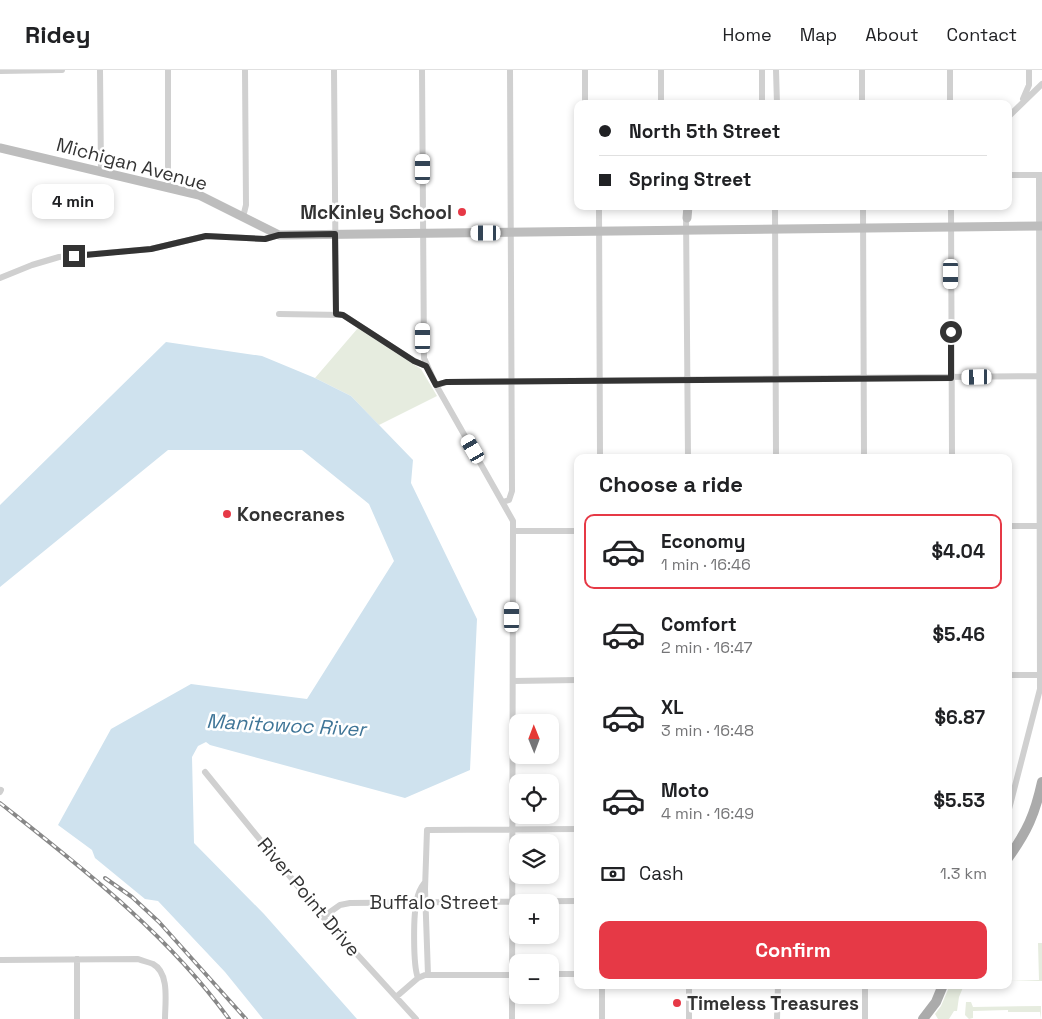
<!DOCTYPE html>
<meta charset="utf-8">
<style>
:root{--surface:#fff;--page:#f6f6f6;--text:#202124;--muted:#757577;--line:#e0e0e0;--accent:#e63946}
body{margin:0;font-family:"Space Grotesk",sans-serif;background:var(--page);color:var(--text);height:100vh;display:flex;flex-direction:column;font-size:19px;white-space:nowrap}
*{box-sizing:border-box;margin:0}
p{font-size:16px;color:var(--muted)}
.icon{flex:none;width:28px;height:28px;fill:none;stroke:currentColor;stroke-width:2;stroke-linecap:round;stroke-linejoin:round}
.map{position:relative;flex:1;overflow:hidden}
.side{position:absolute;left:574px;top:384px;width:438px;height:535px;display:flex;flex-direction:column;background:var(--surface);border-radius:10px;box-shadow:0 2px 8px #0003}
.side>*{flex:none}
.banner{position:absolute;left:574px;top:30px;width:438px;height:110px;border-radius:10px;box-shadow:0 2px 8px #0003;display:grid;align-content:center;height:110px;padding:0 25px;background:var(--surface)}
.needle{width:32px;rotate:359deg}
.fabs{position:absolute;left:509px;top:644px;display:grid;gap:10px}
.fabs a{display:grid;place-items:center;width:50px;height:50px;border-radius:10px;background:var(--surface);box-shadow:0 2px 8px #0003;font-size:25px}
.end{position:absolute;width:22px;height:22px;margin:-11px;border:6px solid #333;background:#fff;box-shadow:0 0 0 2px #fff}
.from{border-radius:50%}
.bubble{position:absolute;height:35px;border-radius:10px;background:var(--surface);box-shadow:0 2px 8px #0003;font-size:16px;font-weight:700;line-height:35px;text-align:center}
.car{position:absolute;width:15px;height:30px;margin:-15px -8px;border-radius:6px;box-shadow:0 0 4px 1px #0007;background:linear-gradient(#fff 24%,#345 0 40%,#fff 0 76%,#345 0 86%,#fff 0)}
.banner b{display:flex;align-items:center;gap:18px;height:48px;font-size:19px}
.banner b+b{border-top:1px solid var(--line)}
.banner i{width:12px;height:12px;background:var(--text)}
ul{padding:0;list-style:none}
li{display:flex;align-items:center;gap:15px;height:75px;margin:0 10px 8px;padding:0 15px;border:2px solid transparent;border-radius:10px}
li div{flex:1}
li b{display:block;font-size:19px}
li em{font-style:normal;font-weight:700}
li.current{border-color:var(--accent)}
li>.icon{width:45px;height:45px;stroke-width:1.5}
h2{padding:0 25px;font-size:22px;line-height:60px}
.pay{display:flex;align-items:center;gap:12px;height:55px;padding:0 25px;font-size:19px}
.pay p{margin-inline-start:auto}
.button{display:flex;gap:10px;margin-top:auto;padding:10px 25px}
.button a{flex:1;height:58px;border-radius:10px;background:var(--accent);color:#fff;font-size:20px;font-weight:700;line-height:58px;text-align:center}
header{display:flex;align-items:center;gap:30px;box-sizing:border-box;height:70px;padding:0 25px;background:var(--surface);border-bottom:1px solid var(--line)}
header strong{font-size:24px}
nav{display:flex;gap:28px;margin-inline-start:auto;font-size:18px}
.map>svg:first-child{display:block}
.green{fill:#e6ecdf}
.water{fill:#cfe2ee}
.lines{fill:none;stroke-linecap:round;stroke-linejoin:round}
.street{stroke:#d0d0d0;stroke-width:6}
.secondary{stroke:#bdbdbd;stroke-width:9}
.primary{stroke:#ababab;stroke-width:10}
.rail-casing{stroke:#888;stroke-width:4}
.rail{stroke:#fff;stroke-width:2;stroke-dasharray:5.5;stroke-linecap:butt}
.route{stroke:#333;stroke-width:6}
.poi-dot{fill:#e63946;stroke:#fff;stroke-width:2}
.labels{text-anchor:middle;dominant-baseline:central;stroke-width:5;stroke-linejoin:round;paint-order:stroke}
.street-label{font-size:19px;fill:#333;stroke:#fff}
.poi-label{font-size:19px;font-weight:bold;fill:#333;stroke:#fff;text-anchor:start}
.water-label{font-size:20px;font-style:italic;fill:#3f7597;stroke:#fff}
</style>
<header>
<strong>Ridey</strong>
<nav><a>Home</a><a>Map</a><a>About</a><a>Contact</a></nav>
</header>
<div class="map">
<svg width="1042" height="949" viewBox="0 0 1042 949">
<rect width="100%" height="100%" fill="#fff"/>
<!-- green -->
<path class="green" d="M358 258 421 299 437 326 379 355 351 326 315 308Z
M1038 873H1042V911H1008L1039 910Z
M950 915H964L959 927 957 941H954L949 949H938L935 944 941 936Z
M966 932H971L973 937 1041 936V949L1040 942H1008V940L973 941V948L969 949 965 945Z"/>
<!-- water -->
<path class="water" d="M166 272 262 286 315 308 351 326 413 390 411 413 477 549 470 700 405 728 210 675 206 672 198 676 192 687 194 773 264 844 357 949H263L225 902 158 831 145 829 95 788 92 780 58 755 111 659 191 614 307 629 394 491 369 434 302 380H168L0 517V435Z"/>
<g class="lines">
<!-- street -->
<path class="street" d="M100 0 101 101
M168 0V117
M334 0 336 244
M422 0 424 288 436 315 513 451 512 949
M585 0V34
M762 0V34
M776 0 777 34
M862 0V34
M950 0V34
M0 1 62 0
M1023 29 1029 15V0
M661 34V0
M1008 47 1042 14
M1008 105H1041
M599 136 600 388
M775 136 776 388
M863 136 864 388
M951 136 952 388
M686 144 688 388
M243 147 246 135 245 0
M0 208 32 195 59 187 151 179 206 166 265 169 279 165
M279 244 343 245 414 291 426 296
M436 315 447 312 1042 306
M503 432 509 430 512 421 510 0
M1008 456H1042
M513 461H578
M1008 605H1040
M513 611 578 610
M205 702 323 847 416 949
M0 722 1 720
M1008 743 1040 619 1039 105
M323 847 340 835 350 833 578 831
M77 889V949
M0 890 138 889C143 891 148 892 153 894 170 903 165 933 165 949
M550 904H578
M428 905 425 819 427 760 578 759
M418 908C413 896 413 844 417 830 418 823 421 817 425 812
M865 915V949
M396 927 418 908 425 905H516
M602 949V915
M689 949V915
M777 949 778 915"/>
<!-- secondary -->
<path class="secondary" d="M0 78 199 125 279 165H283L1042 156
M687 148 688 136"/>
<!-- primary -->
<path class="primary" d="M1008 788C1027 762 1035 744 1042 712
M923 949 936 932 943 915"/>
<defs>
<path id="rail" d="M0 733C82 798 167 863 229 949
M105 808 132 827 159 852 246 949"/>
</defs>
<!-- rail casing -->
<use href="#rail" class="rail-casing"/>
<!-- rail -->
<use href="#rail" class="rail"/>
</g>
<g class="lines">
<!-- route -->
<path class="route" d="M74 186 151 179 206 166 265 169 279 165 335 164 336 244 343 245 414 291 426 296 436 315 446 312 951 308V262"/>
</g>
<!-- markers -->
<g class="poi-dot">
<circle cx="462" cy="142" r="5"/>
<circle cx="227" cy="444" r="5"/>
<circle cx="677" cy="933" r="5"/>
</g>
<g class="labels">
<!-- street labels -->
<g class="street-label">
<text transform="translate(132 94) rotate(15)">Michigan Avenue</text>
<text transform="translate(309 827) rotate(50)">River Point Drive</text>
<text x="434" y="832">Buffalo Street</text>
</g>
<!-- poi labels -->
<g class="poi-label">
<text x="452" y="142" text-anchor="end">McKinley School</text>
<text x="237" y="444">Konecranes</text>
<text x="687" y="933">Timeless Treasures</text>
</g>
<!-- water labels -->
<g class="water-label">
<text transform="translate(286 655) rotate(3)">Manitowoc River</text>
</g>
</g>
</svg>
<div class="fabs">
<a><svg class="needle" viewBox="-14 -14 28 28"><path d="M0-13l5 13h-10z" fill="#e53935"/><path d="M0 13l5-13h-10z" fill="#757577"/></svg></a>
<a><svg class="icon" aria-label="locate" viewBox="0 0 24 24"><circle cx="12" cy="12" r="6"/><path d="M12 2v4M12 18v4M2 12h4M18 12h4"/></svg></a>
<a><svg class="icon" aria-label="layers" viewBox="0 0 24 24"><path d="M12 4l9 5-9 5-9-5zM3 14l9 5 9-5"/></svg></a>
<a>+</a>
<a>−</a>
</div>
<i class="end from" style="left:951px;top:262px"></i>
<i class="end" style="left:74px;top:186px"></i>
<div class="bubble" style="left:32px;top:114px;width:82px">4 min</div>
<i class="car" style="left:423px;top:99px;rotate:0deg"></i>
<i class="car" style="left:486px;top:163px;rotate:270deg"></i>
<i class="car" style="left:951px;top:204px;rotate:180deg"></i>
<i class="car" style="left:423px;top:268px;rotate:0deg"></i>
<i class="car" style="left:977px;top:307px;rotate:269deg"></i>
<i class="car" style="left:473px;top:379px;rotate:330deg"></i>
<i class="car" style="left:512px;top:547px;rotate:0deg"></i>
<div class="banner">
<b><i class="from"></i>North 5th Street</b>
<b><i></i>Spring Street</b>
</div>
<section class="side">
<h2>Choose a ride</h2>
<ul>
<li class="current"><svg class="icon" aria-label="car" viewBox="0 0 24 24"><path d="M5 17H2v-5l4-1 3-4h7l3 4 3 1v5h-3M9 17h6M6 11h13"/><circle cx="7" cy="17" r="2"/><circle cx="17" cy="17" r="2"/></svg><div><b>Economy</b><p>1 min · 16:46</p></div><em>$4.04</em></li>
<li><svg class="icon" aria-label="car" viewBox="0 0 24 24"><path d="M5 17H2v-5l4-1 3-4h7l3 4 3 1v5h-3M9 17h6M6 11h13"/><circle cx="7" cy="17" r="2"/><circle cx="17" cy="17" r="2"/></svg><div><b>Comfort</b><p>2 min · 16:47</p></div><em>$5.46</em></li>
<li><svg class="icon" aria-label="car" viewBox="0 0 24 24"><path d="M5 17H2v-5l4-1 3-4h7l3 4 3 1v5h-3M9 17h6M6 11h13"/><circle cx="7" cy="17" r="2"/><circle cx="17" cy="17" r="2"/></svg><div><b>XL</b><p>3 min · 16:48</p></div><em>$6.87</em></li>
<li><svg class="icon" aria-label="car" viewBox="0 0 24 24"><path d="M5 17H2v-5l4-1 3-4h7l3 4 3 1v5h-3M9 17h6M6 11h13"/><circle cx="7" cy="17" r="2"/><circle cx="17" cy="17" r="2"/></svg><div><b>Moto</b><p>4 min · 16:49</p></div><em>$5.53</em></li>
</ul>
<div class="pay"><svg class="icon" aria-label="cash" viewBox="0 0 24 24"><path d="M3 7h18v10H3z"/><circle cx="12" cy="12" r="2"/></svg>Cash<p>1.3 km</p></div>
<div class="button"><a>Confirm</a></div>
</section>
</div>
